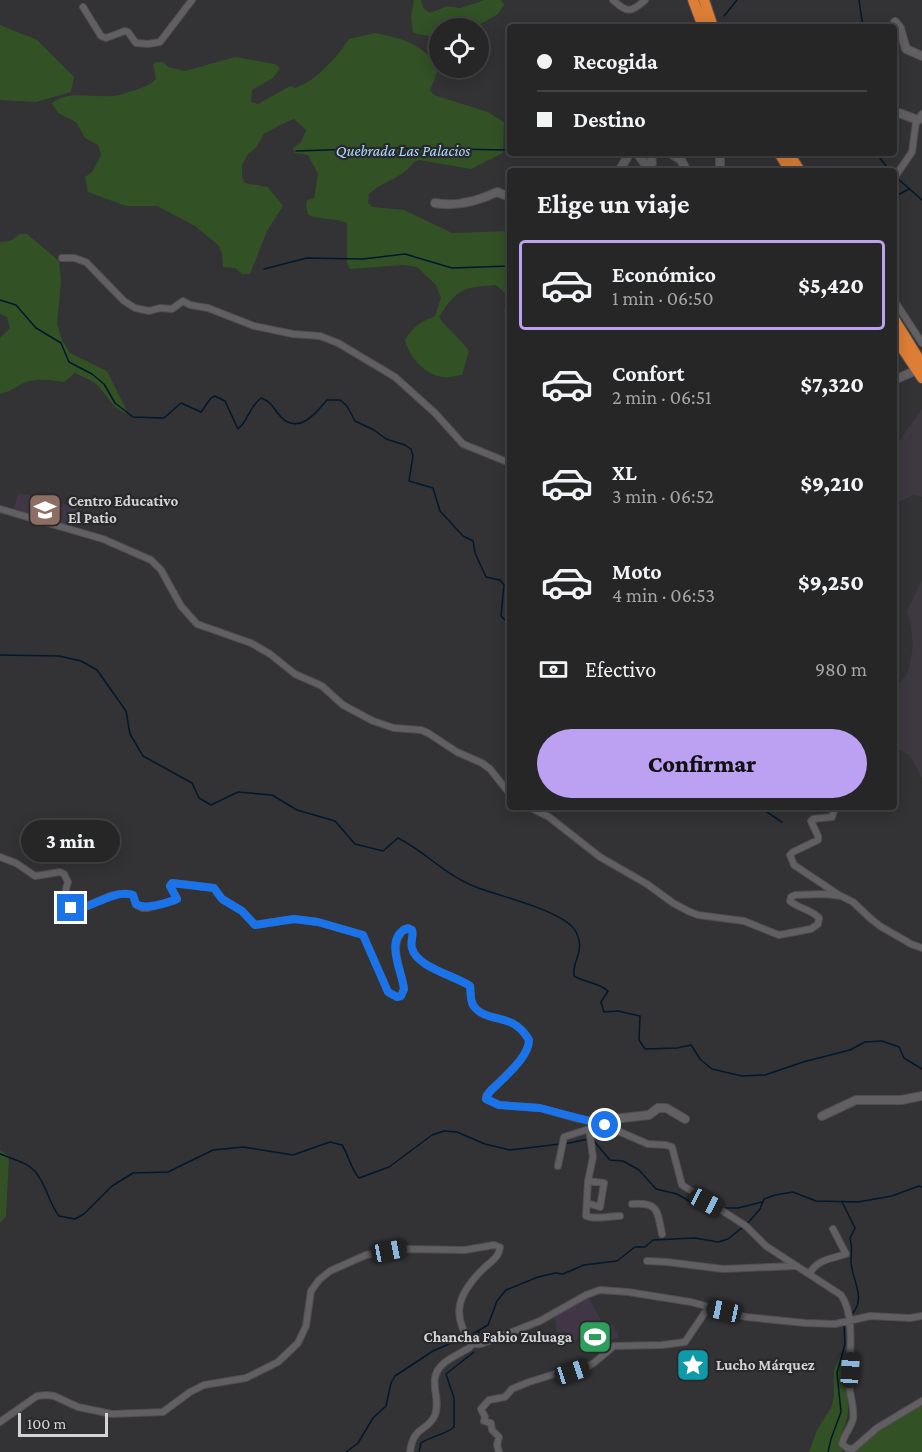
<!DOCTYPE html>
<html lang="es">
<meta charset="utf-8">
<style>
:root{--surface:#262627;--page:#2e2e2f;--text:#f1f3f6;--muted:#a4a5a7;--line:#424344;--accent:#bca0f2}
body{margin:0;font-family:"Crimson Pro",serif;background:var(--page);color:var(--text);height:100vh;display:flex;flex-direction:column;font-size:22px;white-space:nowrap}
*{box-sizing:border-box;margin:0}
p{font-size:20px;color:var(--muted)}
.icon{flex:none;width:33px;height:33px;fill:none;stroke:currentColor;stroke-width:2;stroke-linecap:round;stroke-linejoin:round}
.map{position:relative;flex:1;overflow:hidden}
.side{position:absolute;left:507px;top:168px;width:390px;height:642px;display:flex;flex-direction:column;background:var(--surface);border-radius:6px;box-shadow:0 3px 15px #0003,0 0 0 2px var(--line)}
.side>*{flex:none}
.banner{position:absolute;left:507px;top:24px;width:390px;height:132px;border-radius:6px;box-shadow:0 3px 15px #0003,0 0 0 2px var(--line);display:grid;align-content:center;height:132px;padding:0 30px;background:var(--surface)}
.controls{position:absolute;left:429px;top:18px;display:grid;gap:12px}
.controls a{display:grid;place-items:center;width:60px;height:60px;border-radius:50%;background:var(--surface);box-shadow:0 3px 15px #0003,0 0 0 2px var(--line);font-size:30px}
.scale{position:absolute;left:18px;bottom:15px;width:90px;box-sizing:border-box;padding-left:6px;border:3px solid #d4d3d5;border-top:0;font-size:16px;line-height:21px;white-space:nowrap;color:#d4d3d5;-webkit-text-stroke:4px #29282a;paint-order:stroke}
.end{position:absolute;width:27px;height:27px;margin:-14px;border:8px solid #1a73e8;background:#fff;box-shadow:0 0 0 3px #fff}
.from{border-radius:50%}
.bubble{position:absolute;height:42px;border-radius:21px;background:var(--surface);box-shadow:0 3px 15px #0003,0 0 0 2px var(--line);font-size:20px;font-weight:800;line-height:42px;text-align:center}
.car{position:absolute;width:18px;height:36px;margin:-18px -9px;border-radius:8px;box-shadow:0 0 4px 2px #0007;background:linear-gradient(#222 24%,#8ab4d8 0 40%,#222 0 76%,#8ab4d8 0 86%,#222 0)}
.banner b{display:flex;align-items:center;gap:21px;height:57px;font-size:22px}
.banner b+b{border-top:2px solid var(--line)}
.banner i{width:15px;height:15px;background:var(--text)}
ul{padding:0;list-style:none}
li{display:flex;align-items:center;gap:18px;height:90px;margin:0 12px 9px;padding:0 18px;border:3px solid transparent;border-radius:6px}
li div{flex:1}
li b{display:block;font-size:22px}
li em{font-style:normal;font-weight:800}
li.selected{border-color:var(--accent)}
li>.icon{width:54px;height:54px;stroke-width:1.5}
h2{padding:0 30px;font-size:27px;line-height:72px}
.pay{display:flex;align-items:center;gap:15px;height:66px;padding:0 30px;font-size:22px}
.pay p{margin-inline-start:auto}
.button{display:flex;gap:12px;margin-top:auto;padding:12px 30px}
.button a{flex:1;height:69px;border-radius:36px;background:var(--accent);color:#111;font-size:24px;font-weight:800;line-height:69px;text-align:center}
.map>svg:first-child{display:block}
.built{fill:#3e3941}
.education{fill:#403645}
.green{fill:#325125}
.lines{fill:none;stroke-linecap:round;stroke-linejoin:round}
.stream{stroke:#00192e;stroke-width:1.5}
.street-casing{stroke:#4f4d50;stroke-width:8}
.secondary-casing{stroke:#4f4d50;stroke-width:10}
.highway-casing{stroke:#4f4d50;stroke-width:12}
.street{stroke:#615f62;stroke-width:6}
.secondary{stroke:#615f62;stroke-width:8}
.highway{stroke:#dc7e36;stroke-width:10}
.route{stroke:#1a73e8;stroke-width:8}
.labels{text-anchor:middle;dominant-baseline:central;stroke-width:4.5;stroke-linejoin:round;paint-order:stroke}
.poi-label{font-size:15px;font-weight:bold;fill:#d4d3d5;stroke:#29282a;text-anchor:start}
.water-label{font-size:16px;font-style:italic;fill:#abd8fe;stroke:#29282a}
</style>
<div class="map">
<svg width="922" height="1452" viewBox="0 0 922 1452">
<rect width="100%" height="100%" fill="#333234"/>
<!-- built -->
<path class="built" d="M922 409V497L914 495 894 504V448Z
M922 580V778L910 755 894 747V689L908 673 913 646 911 626 907 611Z"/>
<!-- education -->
<path class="education" d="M18 493 40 497 78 508 71 528 14 509Z
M588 1297 605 1327 613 1324 619 1337 588 1350 582 1337 566 1344 555 1328 557 1327 553 1317Z"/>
<!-- green -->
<path class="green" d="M414 0H421L423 8 430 13 447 6 460 8 485 0H501L504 5 498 14 474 28H440L439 38 413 33 411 16Z
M0 25 37 40 74 77 71 92 36 102 0 100Z
M375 33C404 39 421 43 439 68L430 90 434 95 488 112 504 122 503 153 471 169 419 160 414 162C402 179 384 180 369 194L368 203 373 207 404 210 452 233 510 231V321L504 312 508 296 496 285C463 287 457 289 439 317 448 330 460 338 469 351L462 375C456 376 448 378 442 377 424 374 409 357 405 340 412 327 422 321 435 316L441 298 436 285 417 267 402 265 350 269 347 263V223C334 218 322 220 308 215L306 205 307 200 314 198 318 174 308 155 295 153 293 148 301 142 306 130 294 119 280 125 264 134 256 148 248 154 242 165V177L245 183 268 187 283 206 267 231 250 274H242L235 268 223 267 222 253 218 245 195 226 157 206H126L88 192 85 177 92 172 101 155 98 145 85 138 76 122 58 113 52 103C69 90 92 98 112 96 120 96 127 92 135 90 144 87 149 86 156 79L153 65 156 62H163L168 67 185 71 235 57 275 64 280 68 273 78 252 90 251 102 258 104 290 86 295 88C317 80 336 58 349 39Z
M20 234H27L59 261 61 281 57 324 62 340 70 353 107 371 127 411V414C114 409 108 398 100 388 94 381 83 377 75 373L64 382C51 380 39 378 26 382 17 386 10 392 0 394V338L10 328 7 317 0 314V242L10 241Z
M0 1150 9 1157 6 1216 0 1223Z
M840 1355 842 1356C843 1371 849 1398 848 1412 847 1427 835 1438 843 1452H809L817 1430 831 1408 834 1396V1370Z
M922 1401V1452H845L842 1444 853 1449 877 1428Z"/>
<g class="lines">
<!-- stream -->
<path class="stream" d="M859 0 863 27
M724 16 737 0
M296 151 387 148 510 150
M876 153 890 171
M897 178 922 200
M894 197 909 189
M264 269 307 258 363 259 405 254 452 268 510 266
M0 300 16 305 36 328 61 343 69 362 92 374 104 384 115 403 133 417 164 418 181 403 201 412 211 398 215 396 225 401 238 429C249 420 248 408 261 398 274 403 272 408 281 417 299 435 316 413 327 400H340L347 406 355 421 374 430 386 439 405 445 411 449 413 456 409 481 433 488 440 511 463 536 473 541 475 553 486 577 500 580 504 585 501 616 510 625
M0 655 59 656 81 661 97 670 126 711 130 734 143 756 192 783 199 798 211 805 238 792 272 795 297 810 335 821 355 844 383 851 398 838C426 852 446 876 476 887 498 896 566 911 576 932 586 952 572 959 574 976 588 984 596 981 608 991L601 1002 604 1012 618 1011 640 1016 639 1040 645 1049 677 1048 691 1045 700 1059 712 1069 742 1076 765 1075 803 1062 850 1050 865 1042 882 1041 899 1047 904 1058 922 1069
M759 807 782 822
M593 1140 610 1160 623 1161 639 1170 656 1189 677 1194 703 1209 716 1210
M564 1144 589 1139
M0 1154C12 1159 30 1163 37 1174 47 1187 49 1203 59 1216L75 1219 84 1214 112 1186 133 1173 168 1172 213 1150 243 1147 293 1155 330 1142 342 1145C349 1156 351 1169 359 1178L389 1167 432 1135 444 1131 457 1132 485 1144 510 1150 560 1144
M842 1202 855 1228 850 1238C853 1248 851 1253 851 1262 852 1280 866 1297 853 1313
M724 1208H738L762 1202
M747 1224 760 1209 764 1199 775 1195 793 1192 816 1201 858 1202 892 1196 919 1186 922 1187
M469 1336 488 1325 497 1301 506 1290 538 1277 555 1273 563 1274 584 1265 617 1261 635 1247H645L653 1240 695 1238 718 1242 728 1239 743 1227
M477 1339 479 1332
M346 1452 358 1443 373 1418 386 1406 391 1383 395 1376 433 1351 465 1337
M419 1452 421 1443C431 1436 445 1435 454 1427V1398L446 1374 474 1352
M828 1452 831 1439 841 1412 837 1373 845 1344 844 1326"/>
<defs>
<path id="street" d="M613 0C627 13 631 13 645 0
M83 7 101 36 106 38 125 31 128 32 136 43 148 44 160 42 192 0
M894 178 912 152 916 122 922 114
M62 258H74L86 262 124 301 135 308 149 311 160 308 172 309 183 301 190 305 208 308 254 326 293 334 320 336 338 343 395 377 435 413 463 444 510 463
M894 300 922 343
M0 509 103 539 151 560 161 570 181 606 197 624 251 643 270 654 295 674 322 686 343 705 373 721 394 728 421 730 428 733 457 752 482 763 490 769 510 794
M529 807 549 817 600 857 647 884 673 903 688 911 698 915 744 921 779 935 811 929 818 924 819 918C811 909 799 909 790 901L791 897 795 895 825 894 841 896 853 902 871 919 880 926 911 944 922 948
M835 807 832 817 813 819 811 821 818 836V840L793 852 790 855 794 865 839 895
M0 857 16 863 35 876 60 872 64 874 68 882C64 893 63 903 75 910 94 906 112 889 133 895L136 905 142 908H148L174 901 177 899 170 886 172 883 214 888 222 899 242 911 255 925 294 919 318 922 363 935 388 992 397 997 401 996 404 989C402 968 387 948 404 929L412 930C414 936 410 941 412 948 416 967 456 976 470 986 471 992 470 1000 473 1005 481 1018 500 1017 512 1023 520 1027 525 1033 529 1040 529 1060 498 1080 486 1096V1099L499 1105 540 1108 575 1118 597 1122 648 1144 666 1145 672 1147 682 1185 746 1226 766 1246 841 1295C856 1316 849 1357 849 1382 849 1394 855 1407 853 1419 851 1428 844 1434 842 1444L847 1448 853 1449 877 1428 922 1401
M589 1129 593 1157 588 1181 586 1216C596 1220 608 1216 620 1216
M558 1166 564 1137 589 1129 604 1127 605 1125
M587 1203 600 1207 604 1183 588 1181
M632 1204C660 1202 657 1212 662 1234
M647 1261 667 1262 723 1269 795 1266
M809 1274C818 1259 831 1259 846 1254L833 1229
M0 1422 37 1396 46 1395 54 1396 78 1407 112 1414 163 1412 190 1392 204 1385 246 1378 278 1362 298 1343 306 1326 311 1291 319 1280 330 1271 366 1255 403 1249 465 1250 494 1245 500 1247C499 1258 490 1262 483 1269 458 1294 450 1315 472 1344
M410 1452C414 1424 427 1433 435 1415 440 1402 433 1390 435 1378 437 1362 458 1355 469 1348 470 1347 471 1345 472 1344 475 1343 478 1345 481 1344L540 1321 586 1295 600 1290 628 1292 691 1302 746 1317 805 1323 835 1324 870 1316 910 1318 922 1316
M499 1452 497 1445 499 1437 492 1430 491 1423 484 1421 485 1417 481 1409 489 1400 505 1397 512 1389 529 1382 555 1374 572 1372 586 1368 595 1362 614 1346 662 1345 685 1342 708 1308"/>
<path id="secondary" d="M895 22 900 28 906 49 922 56
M894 114 899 113 918 120
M637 153 647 167H649L652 163 651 153
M670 153 681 160 687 171
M720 153V171
M619 171 630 153
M435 203C456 207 478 201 497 192L510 197
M894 380 917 370
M822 1116 856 1100H901L922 1096
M605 1125 613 1119 649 1115 658 1108H666L685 1119"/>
<path id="highway" d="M693 0 703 27
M704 0 713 27
M779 153 790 171
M789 153 800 171
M894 319 922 364
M894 336 922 378"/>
</defs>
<!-- street casing -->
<use href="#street" class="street-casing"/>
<!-- secondary casing -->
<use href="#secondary" class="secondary-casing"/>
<!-- highway casing -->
<use href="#highway" class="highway-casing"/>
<!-- street -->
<use href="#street" class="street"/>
<!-- secondary -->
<use href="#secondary" class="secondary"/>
<!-- highway -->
<use href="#highway" class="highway"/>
</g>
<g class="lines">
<!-- route -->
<path class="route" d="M71 908C84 914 112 888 133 895L136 904C145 910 167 903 177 899L170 886 172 883 214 888 222 899 242 911 255 925 294 919 318 922 363 935 388 992 397 997 401 996 404 989C402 971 383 937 408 928L412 930C414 936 410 941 412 948 416 967 456 976 470 986 471 992 470 1000 473 1005 481 1018 500 1017 512 1023 520 1027 525 1033 529 1040 529 1054 512 1070 502 1080 496 1087 488 1090 486 1099L499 1105 540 1108 605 1125"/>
</g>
<!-- icons -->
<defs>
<symbol id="school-square" viewBox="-11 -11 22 22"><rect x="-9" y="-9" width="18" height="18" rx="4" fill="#8d6e63" stroke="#29282a"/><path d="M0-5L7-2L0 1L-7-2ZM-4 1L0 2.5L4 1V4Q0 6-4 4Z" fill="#fff"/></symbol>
<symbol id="stadium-square" viewBox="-11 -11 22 22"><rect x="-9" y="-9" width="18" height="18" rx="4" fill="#2e9e5b" stroke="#29282a"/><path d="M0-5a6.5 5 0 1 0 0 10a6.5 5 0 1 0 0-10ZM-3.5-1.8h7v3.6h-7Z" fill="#fff"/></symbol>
<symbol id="sight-square" viewBox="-11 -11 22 22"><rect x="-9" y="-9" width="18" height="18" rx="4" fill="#0f9aa8" stroke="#29282a"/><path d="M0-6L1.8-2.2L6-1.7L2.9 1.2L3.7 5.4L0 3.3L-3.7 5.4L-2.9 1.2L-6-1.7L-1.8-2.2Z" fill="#fff"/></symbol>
</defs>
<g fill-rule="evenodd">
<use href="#school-square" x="26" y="491" width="38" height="38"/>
<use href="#stadium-square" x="576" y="1318" width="38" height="38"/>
<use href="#sight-square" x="674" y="1346" width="38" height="38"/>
</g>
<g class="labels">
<!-- poi labels -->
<g class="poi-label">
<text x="68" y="501">Centro Educativo<tspan x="68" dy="17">El Patio</tspan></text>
<text x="572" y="1337" text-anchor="end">Chancha Fabio Zuluaga</text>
<text x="716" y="1365">Lucho Márquez</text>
</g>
<!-- water labels -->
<g class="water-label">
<text x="403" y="150">Quebrada Las Palacios</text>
</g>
</g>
</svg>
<div class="controls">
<a><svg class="icon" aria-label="locate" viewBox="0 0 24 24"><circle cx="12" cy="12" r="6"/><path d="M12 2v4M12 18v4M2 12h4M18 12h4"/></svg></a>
</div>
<div class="scale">100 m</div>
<i class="end from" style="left:605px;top:1125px"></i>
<i class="end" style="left:71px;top:908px"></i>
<div class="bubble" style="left:21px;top:820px;width:99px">3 min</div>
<i class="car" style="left:706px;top:1202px;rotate:118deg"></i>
<i class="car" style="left:389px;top:1251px;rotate:79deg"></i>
<i class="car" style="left:724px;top:1311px;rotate:282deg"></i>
<i class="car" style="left:850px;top:1370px;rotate:4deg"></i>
<i class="car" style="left:572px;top:1372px;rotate:72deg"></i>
<div class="banner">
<b><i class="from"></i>Recogida</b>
<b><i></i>Destino</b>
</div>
<section class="side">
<h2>Elige un viaje</h2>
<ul>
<li class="selected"><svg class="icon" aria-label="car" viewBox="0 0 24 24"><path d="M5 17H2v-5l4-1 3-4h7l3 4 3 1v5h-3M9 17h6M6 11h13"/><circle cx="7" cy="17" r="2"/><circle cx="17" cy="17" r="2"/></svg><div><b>Económico</b><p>1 min · 06:50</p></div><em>$5,420</em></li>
<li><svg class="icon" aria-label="car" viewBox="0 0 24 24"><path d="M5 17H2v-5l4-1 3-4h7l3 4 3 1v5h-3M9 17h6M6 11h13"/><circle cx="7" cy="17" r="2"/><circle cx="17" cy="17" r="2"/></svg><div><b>Confort</b><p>2 min · 06:51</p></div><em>$7,320</em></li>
<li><svg class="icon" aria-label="car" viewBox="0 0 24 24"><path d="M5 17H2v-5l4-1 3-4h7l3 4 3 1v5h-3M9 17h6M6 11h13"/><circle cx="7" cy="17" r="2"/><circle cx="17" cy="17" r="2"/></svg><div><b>XL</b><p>3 min · 06:52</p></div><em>$9,210</em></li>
<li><svg class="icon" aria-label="car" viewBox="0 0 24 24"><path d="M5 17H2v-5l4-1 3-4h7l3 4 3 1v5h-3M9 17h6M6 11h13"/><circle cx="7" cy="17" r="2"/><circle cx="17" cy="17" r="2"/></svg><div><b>Moto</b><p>4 min · 06:53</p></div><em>$9,250</em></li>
</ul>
<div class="pay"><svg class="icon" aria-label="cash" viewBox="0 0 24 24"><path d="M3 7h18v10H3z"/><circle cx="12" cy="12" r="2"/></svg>Efectivo<p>980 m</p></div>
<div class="button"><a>Confirmar</a></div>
</section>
</div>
